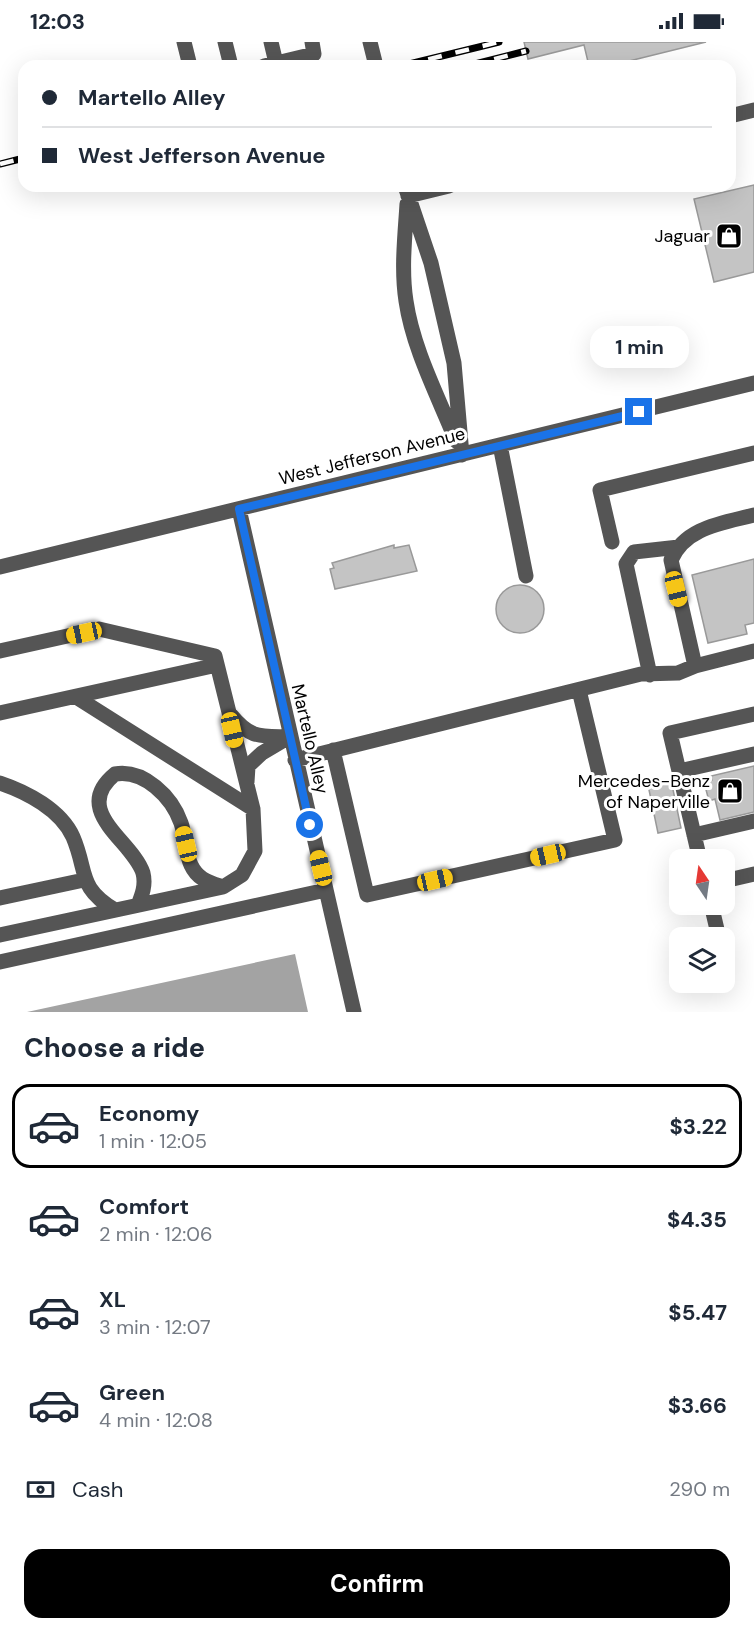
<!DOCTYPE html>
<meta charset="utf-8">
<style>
:root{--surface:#fff;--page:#f6f6f7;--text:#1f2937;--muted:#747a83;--line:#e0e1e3;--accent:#000}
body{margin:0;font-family:"DM Sans",sans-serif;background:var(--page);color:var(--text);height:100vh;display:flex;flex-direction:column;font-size:22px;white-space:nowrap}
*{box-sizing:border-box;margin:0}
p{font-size:20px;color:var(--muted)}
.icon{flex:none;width:33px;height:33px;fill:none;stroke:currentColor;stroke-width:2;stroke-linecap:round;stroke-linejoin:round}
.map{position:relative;height:970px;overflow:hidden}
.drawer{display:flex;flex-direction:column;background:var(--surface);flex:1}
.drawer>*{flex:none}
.top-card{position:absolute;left:18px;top:18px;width:718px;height:132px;border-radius:18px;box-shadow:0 6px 24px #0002;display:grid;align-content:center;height:132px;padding:0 24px;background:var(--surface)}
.needle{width:39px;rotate:347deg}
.fabs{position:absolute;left:669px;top:807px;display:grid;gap:12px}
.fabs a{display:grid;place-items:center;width:66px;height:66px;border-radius:12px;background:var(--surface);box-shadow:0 6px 24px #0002;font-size:30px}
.end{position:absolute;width:27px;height:27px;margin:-14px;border:8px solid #1a73e8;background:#fff;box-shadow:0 0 0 3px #fff}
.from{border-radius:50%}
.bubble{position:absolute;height:42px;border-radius:18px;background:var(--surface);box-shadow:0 6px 24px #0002;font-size:20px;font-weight:700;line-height:42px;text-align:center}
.car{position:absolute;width:18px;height:36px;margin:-18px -9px;border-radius:8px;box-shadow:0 0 4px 2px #0007;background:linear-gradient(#f5c518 24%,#345 0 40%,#f5c518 0 76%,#345 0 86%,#f5c518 0)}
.top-card b{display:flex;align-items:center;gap:21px;height:57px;font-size:22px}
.top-card b+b{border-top:2px solid var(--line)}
.top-card i{width:15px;height:15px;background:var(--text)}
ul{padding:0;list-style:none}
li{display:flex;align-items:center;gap:18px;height:84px;margin:0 12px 9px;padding:0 12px;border:3px solid transparent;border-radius:18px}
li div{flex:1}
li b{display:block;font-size:22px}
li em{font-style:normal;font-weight:700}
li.active{border-color:var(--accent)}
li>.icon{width:54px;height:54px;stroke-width:1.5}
h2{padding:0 24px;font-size:27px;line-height:72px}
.pay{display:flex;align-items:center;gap:15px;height:66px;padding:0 24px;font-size:22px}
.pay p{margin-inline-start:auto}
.cta{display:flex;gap:12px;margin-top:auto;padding:12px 24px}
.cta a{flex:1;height:69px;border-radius:18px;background:var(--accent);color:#fff;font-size:24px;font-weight:700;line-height:69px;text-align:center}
.status{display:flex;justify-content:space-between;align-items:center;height:42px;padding:0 30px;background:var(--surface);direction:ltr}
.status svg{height:16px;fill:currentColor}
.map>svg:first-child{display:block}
.water{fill:#a3a3a3}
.building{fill:#c4c4c4;stroke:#999;stroke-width:1.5}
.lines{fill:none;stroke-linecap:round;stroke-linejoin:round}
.minor{stroke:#555;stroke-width:15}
.rail-casing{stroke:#000;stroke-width:7}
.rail{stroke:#fff;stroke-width:4.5;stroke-dasharray:14;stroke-linecap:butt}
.route{stroke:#1a73e8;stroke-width:8}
.labels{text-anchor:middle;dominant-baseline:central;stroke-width:6;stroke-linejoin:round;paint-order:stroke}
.poi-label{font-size:18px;fill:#000;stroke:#fff;text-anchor:end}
.street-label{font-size:18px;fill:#000;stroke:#fff}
</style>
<div class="status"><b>12:03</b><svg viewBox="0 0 49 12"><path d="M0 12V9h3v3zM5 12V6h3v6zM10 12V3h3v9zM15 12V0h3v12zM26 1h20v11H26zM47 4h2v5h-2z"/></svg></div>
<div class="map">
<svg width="754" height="970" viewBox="0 0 754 970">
<rect width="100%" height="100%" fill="#fff"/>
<!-- water -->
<path class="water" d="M295 912 308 970H27Z"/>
<!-- building -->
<path class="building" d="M524 0H706L609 24H589L584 3 528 17Z
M754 143V230L714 240 694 157Z
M394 503V506L409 503 417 529 335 547 330 527 334 526 332 521Z
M754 517V581L745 583 747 592 708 601 692 533Z
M496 567a24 24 0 1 1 48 0a24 24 0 1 1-48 0Z
M754 724V770L720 778 715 757 709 759 704 740 712 738 711 734Z
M671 738 681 786 658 791 648 743Z"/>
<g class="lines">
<!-- minor -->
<path class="minor" d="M184 0 190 24
M225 0 231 24
M271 0 276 21
M370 0 376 24
M264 24 314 12 312 0
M730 74 754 68
M405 144 431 221 454 321 462 413
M408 154 449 144
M407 162C405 194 401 227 406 259 413 307 438 354 456 399
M500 403 526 534
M239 467 354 970
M754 473C723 481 685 485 671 518L695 624 754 609
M612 500 600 448 754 411
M0 525 754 341
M0 609 99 587 215 614 253 767 255 809 242 833 223 845 0 893
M650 633 626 522 634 510 679 505
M76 655 253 767
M0 671 217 623
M231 673C251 697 260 694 289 695
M333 708 367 853 615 798 579 648
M295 718 641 632 678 631 695 624
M679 729 754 712
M247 740 248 724 262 711 289 695
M0 741C27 750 61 768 73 795 88 830 77 845 115 868
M694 793 754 779
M700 818 670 691 754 672
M724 839 754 832
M0 856 84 838
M711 862 719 896
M138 863C142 853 146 843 143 831 133 799 70 769 115 732 144 727 172 755 181 781 186 795 185 810 191 823 197 836 207 840 220 844
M0 920 326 848"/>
<defs>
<path id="rail" d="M401 24 499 0
M467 24 526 9
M0 122 24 116"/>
</defs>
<!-- rail casing -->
<use href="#rail" class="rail-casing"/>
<!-- rail -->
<use href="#rail" class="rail"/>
</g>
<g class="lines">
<!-- route -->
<path class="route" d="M310 783 239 467 639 370"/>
</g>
<!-- icons -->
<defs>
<symbol id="shop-square" viewBox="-11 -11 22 22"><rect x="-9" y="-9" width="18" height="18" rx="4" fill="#000" stroke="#fff"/><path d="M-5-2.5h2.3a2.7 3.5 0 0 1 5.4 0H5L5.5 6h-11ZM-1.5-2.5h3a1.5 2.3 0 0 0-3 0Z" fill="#fff"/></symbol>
</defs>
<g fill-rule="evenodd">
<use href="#shop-square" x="714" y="179" width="30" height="30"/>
<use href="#shop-square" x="715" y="734" width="30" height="30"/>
</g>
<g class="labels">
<!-- poi labels -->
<g class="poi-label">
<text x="710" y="194">Jaguar</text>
<text x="710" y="739">Mercedes-Benz<tspan x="710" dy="21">of Naperville</tspan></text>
</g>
<!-- street labels -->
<g class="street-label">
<text transform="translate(372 414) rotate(-14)">West Jefferson Avenue</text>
<text transform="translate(310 697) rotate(77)">Martello Alley</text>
</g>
</g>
</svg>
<div class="fabs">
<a><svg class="needle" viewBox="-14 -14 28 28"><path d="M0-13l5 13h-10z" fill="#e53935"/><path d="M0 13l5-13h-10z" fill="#747a83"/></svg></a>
<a><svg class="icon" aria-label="layers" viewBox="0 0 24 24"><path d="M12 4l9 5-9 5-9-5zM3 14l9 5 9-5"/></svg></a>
</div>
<i class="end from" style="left:310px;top:783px"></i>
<i class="end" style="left:639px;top:370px"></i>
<div class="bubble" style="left:590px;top:284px;width:99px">1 min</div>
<i class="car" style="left:676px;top:547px;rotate:166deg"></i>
<i class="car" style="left:84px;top:591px;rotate:258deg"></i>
<i class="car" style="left:232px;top:688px;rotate:167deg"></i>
<i class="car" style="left:186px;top:802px;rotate:347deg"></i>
<i class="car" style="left:548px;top:813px;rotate:257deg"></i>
<i class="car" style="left:321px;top:826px;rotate:346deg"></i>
<i class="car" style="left:435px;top:838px;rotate:77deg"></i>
<div class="top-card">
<b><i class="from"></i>Martello Alley</b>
<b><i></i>West Jefferson Avenue</b>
</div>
</div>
<section class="drawer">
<h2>Choose a ride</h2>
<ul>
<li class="active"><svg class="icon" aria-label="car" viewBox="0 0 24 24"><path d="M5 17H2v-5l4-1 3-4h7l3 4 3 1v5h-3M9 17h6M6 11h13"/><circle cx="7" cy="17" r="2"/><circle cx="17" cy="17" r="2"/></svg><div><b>Economy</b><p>1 min · 12:05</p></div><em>$3.22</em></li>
<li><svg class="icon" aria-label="car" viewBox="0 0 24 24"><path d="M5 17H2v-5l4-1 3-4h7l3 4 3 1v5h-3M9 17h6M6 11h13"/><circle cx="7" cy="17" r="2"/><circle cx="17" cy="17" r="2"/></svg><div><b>Comfort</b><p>2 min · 12:06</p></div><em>$4.35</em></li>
<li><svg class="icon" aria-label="car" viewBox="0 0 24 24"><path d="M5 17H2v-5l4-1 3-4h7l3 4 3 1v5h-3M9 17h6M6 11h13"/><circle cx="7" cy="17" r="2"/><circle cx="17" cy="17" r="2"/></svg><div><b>XL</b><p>3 min · 12:07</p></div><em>$5.47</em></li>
<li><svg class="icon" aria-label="car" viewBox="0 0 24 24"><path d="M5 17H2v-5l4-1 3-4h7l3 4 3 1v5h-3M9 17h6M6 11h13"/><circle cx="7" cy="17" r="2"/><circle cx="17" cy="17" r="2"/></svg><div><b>Green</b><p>4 min · 12:08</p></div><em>$3.66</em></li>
</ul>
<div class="pay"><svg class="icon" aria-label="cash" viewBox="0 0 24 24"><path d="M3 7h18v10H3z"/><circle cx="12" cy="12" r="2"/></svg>Cash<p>290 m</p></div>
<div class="cta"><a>Confirm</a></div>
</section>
